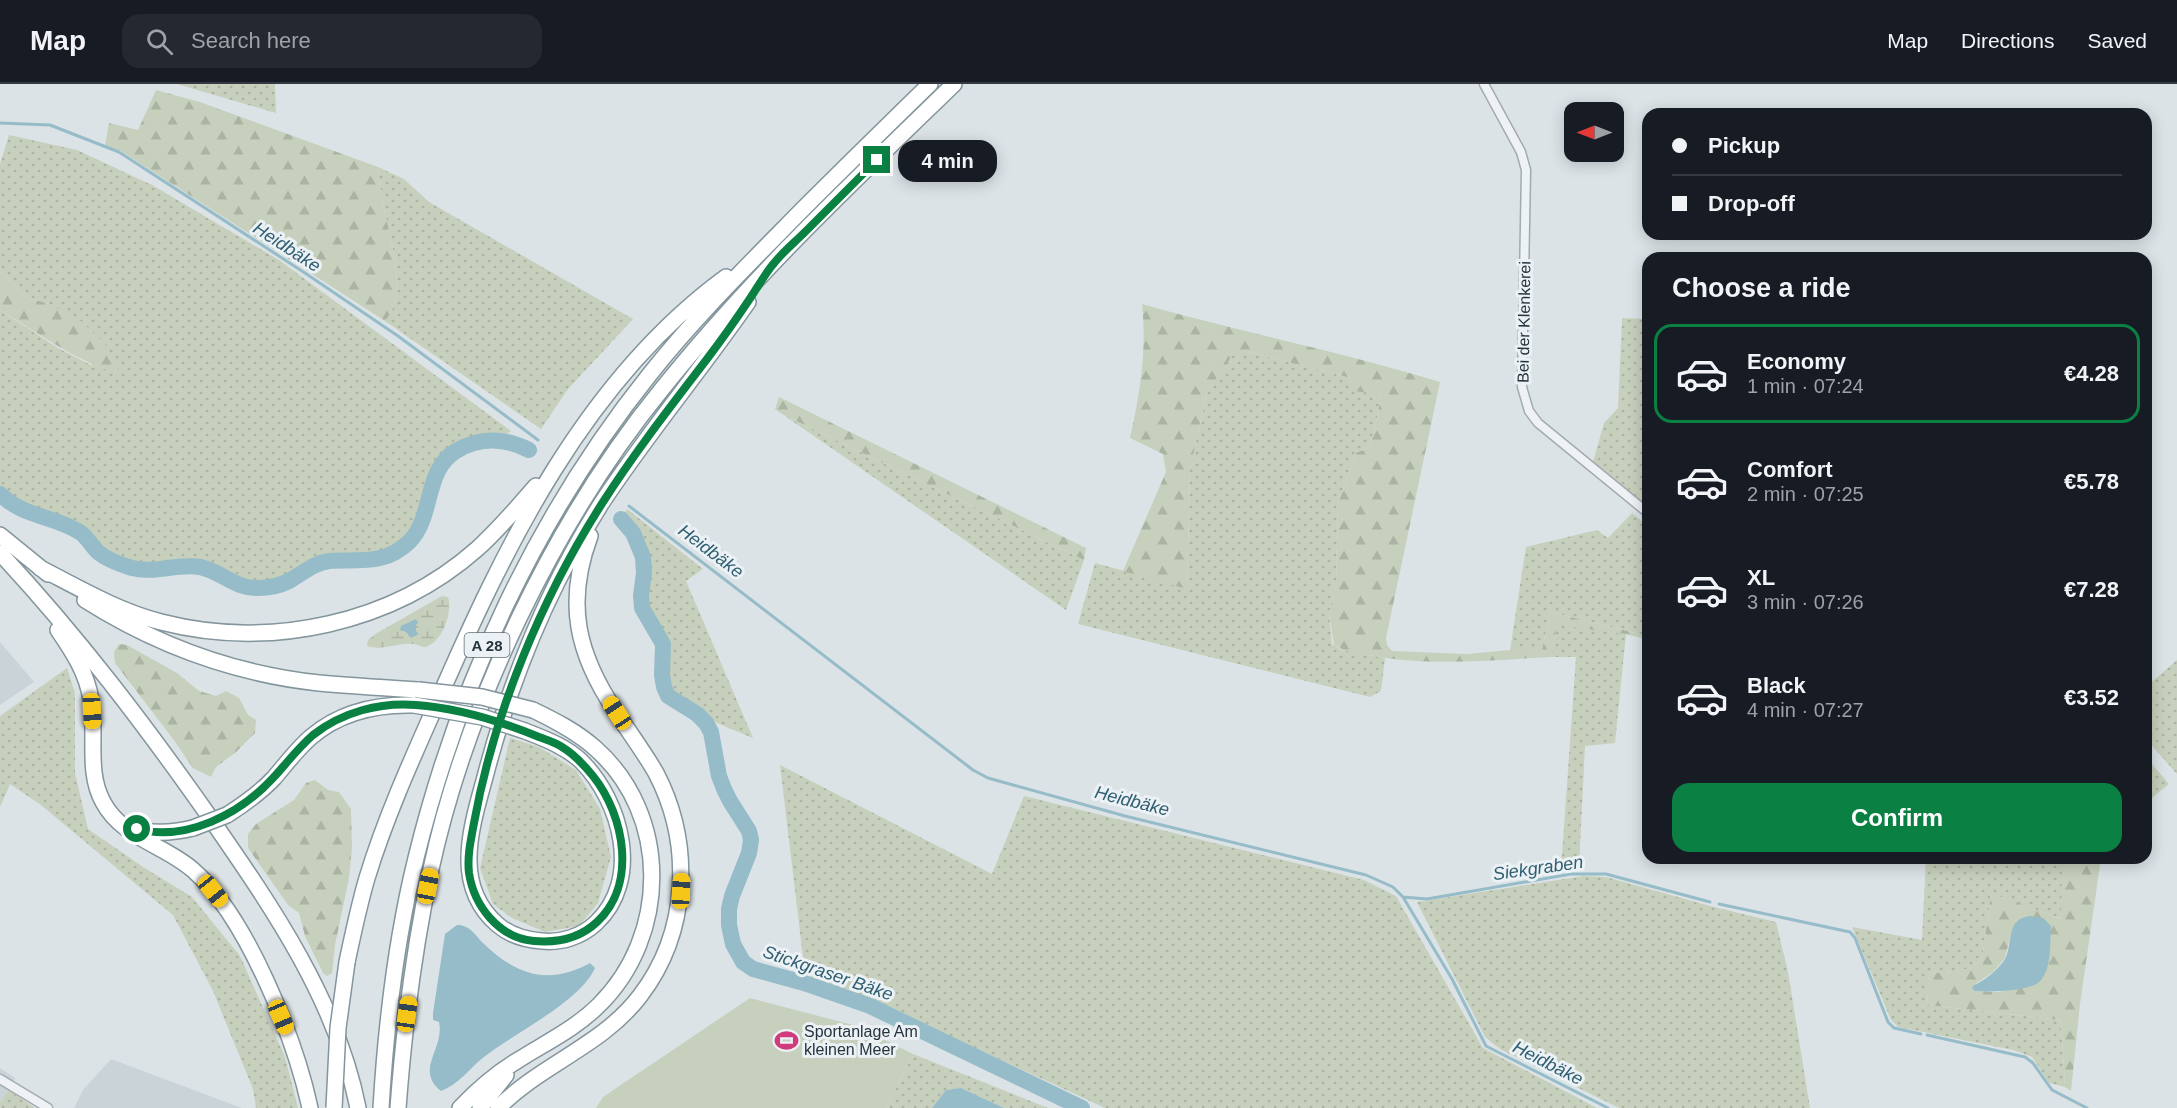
<!DOCTYPE html>
<meta charset="utf-8">
<style>
:root{--surface:#171b24;--page:#242831;--text:#f1f3f6;--muted:#9ea1a6;--line:#363941;--accent:#0b8043}
body{margin:0;font-family:Arial,sans-serif;background:var(--page);color:var(--text);height:100vh;display:flex;flex-direction:column;font-size:22px;white-space:nowrap}
*{box-sizing:border-box;margin:0}
p{font-size:20px;color:var(--muted)}
.icon{flex:none;width:33px;height:33px;fill:none;stroke:currentColor;stroke-width:2;stroke-linecap:round;stroke-linejoin:round}
.map{position:relative;flex:1;overflow:hidden}
.details{position:absolute;left:1642px;top:168px;width:510px;height:612px;display:flex;flex-direction:column;background:var(--surface);border-radius:18px;box-shadow:0 3px 15px #0003}
.details>*{flex:none}
.guide{position:absolute;left:1642px;top:24px;width:510px;height:132px;border-radius:18px;box-shadow:0 3px 15px #0003;display:grid;align-content:center;height:132px;padding:0 30px;background:var(--surface)}
.needle{width:39px;rotate:270deg}
.fabs{position:absolute;left:1564px;top:18px;display:grid;gap:12px}
.fabs a{display:grid;place-items:center;width:60px;height:60px;border-radius:12px;background:var(--surface);box-shadow:0 3px 15px #0003;font-size:30px}
.end{position:absolute;width:27px;height:27px;margin:-14px;border:8px solid #0b8043;background:#fff;box-shadow:0 0 0 3px #fff}
.from{border-radius:50%}
.bubble{position:absolute;height:42px;border-radius:18px;background:var(--surface);box-shadow:0 3px 15px #0003;font-size:20px;font-weight:700;line-height:42px;text-align:center}
.car{position:absolute;width:18px;height:36px;margin:-18px -9px;border-radius:8px;box-shadow:0 0 4px 2px #0007;background:linear-gradient(#f5c518 24%,#345 0 40%,#f5c518 0 76%,#345 0 86%,#f5c518 0)}
.guide b{display:flex;align-items:center;gap:21px;height:57px;font-size:22px}
.guide b+b{border-top:2px solid var(--line)}
.guide i{width:15px;height:15px;background:var(--text)}
ul{padding:0;list-style:none}
li{display:flex;align-items:center;gap:18px;height:99px;margin:0 12px 9px;padding:0 18px;border:3px solid transparent;border-radius:18px}
li div{flex:1}
li b{display:block;font-size:22px}
li em{font-style:normal;font-weight:700}
li.selected{border-color:var(--accent)}
li>.icon{width:54px;height:54px;stroke-width:1.5}
h2{padding:0 30px;font-size:27px;line-height:72px}
.action{display:flex;gap:12px;margin-top:auto;padding:12px 30px}
.action a{flex:1;height:69px;border-radius:18px;background:var(--accent);color:#fff;font-size:24px;font-weight:700;line-height:69px;text-align:center}
header{display:flex;align-items:center;gap:36px;box-sizing:border-box;height:84px;padding:0 30px;background:var(--surface);border-bottom:2px solid var(--line)}
header strong{font-size:28px}
nav{display:flex;gap:33px;margin-inline-start:auto;font-size:21px}
.search{width:420px;height:54px;background:var(--page);display:flex;align-items:center;gap:15px;box-sizing:border-box;padding:0 21px;border-radius:18px;color:var(--muted);font-size:22px}
.map>svg:first-child{display:block}
.built{fill:#cad3d8}
.grass{fill:url(#grass-dots)}
.forest{fill:url(#forest-firs);fill-rule:evenodd}
.wetland{fill:url(#wetland-marsh)}
.green{fill:#c7d0bc}
.water{fill:#95bcc8}
.lines{fill:none;stroke-linecap:round;stroke-linejoin:round}
.stream{stroke:#95bcc8;stroke-width:3}
.river{stroke:#95bcc8;stroke-width:16}
.minor-casing{stroke:#a1abb0;stroke-width:11}
.motorway-casing{stroke:#83959d;stroke-width:18}
.minor{stroke:#eef2f5;stroke-width:8}
.motorway{stroke:#fff;stroke-width:15}
.motorway-bridge-casing{stroke:#83959d;stroke-width:18;stroke-linecap:butt}
.motorway-bridge{stroke:#fff;stroke-width:15}
.route{stroke:#0b8043;stroke-width:8}
.labels{text-anchor:middle;dominant-baseline:central;stroke-width:6;stroke-linejoin:round;paint-order:stroke}
.shield{fill:#ebf1f4;stroke:#606d74;stroke-width:1.5}
.shield-label{font-size:15px;font-weight:bold;fill:#25343d}
.street-label{font-size:16px;fill:#25343d;stroke:#ebf1f4}
.poi-label{font-size:16px;fill:#25343d;stroke:#ebf1f4;text-anchor:start}
.water-label{font-size:18px;font-style:italic;fill:#2f5f71;stroke:#ebf1f4}
</style>
<header>
<strong>Map</strong>
<div class="search"><svg class="icon" aria-label="search" viewBox="0 0 24 24"><circle cx="10" cy="10" r="6"/><path d="M15 15l6 6"/></svg>Search here</div>
<nav><a>Map</a><a>Directions</a><a>Saved</a></nav>
</header>
<div class="map">
<svg width="2177" height="1024" viewBox="0 0 2177 1024">
<defs>
<pattern id="grass-dots" width="8" height="8" patternUnits="userSpaceOnUse" patternTransform="scale(1.5)"><rect width="8" height="8" fill="#c7d0bc"/><path d="M2 2h.1M6 6h.1" fill="none" stroke="#abb3a2" stroke-width="1.8" stroke-linecap="round"/></pattern>
<pattern id="forest-firs" width="22" height="20" patternUnits="userSpaceOnUse" patternTransform="scale(1.5)"><rect width="22" height="20" fill="#c7d0bc"/><path d="M5 1l3.5 6h-7zM16 11l3.5 6h-7z" fill="#abb3a2"/></pattern>
<pattern id="wetland-marsh" width="20" height="14" patternUnits="userSpaceOnUse" patternTransform="scale(1.5)"><rect width="20" height="14" fill="#c7d0bc"/><path d="M1 5h8M5 5V1M11 12h8M15 12V8" fill="none" stroke="#abb3a2"/></pattern>
</defs>
<rect width="100%" height="100%" fill="#dce3e6"/>
<!-- built -->
<path class="built" d="M0 558 34 598 0 621Z
M111 975 242 1024H74L83 1006Z
M0 984 15 994 0 1018Z"/>
<!-- grass -->
<path class="grass" d="M177 0H275L276 29Z
M9 51 77 66 152 101 279 176 511 347 505 351 460 357 442 370 434 387 422 428 415 441 400 456 383 467 363 473 326 474 271 501H245L199 479 180 478 154 482 135 481 103 469 80 442 34 427 7 416 0 407V226L58 264 93 282 49 220 26 213 0 187V80Z
M378 83 404 95 429 118 633 235 568 305 541 345 385 237C410 210 388 148 382 115 380 104 379 93 378 83Z
M1622 234 1648 235V425L1593 378 1604 339 1618 324Z
M1234 268H1248L1351 294 1350 299 1381 311 1374 349 1368 364 1356 369 1338 420 1336 500 1329 529 1332 560 1342 566 1385 574 1381 607 1370 613 1078 540 1095 479 1187 504 1190 385 1207 308Z
M782 330 1084 476 1066 526Z
M627 425 703 485 686 497 753 654C730 644 672 624 667 597 664 582 669 567 664 552 659 539 647 529 646 515 646 504 651 494 650 483 649 465 636 443 623 431Z
M1632 429 1648 442V552L1550 528 1542 566H1510L1526 463 1597 446 1608 454Z
M1557 540 1626 550 1615 659 1585 662 1579 782 1561 786 1576 573H1551Z
M2177 576V690L2146 655 2147 602Z
M67 584 75 609V689L88 745 143 783 192 813 240 872 285 973 298 1024H256L253 1005 213 907 173 831 41 721 10 700 0 723V632Z
M510 654 539 663 576 686 600 725 611 773 598 819 579 842 545 848 512 834 493 820 480 784Z
M2147 674 2169 700 2147 718H2146Z
M780 681 992 790 1024 712 1364 796 1396 812 1483 964 1597 1024H1105L865 913 806 898Z
M1926 774H2062V835L1991 810 1982 876 1969 885 1929 890 1927 921 2061 936 2065 1003 2049 999 2032 973 2013 966 1898 943 1891 936 1852 843 1922 856Z
M1584 792 1606 793 1714 823 1776 838 1788 888 1810 1024H1619L1500 965 1485 953 1417 818Z
M913 970 1048 1024H1004L961 1004 946 1006 932 1024H886Z
M8 1006 35 1024H0V1018Z"/>
<!-- forest -->
<path class="forest" d="M156 6 200 18 378 83C379 93 380 104 382 115 388 148 410 210 385 237L121 67 105 62 109 39 138 46Z
M0 187 26 213 49 220 81 237 105 260 121 291C72 275 43 252 0 226Z
M1142 220C1241 248 1342 268 1440 298L1386 554 1387 561 1392 567 1467 570 1510 566H1542L1550 528 1648 552V556L1626 550 1557 541 1551 573C1490 576 1429 583 1369 571 1356 569 1345 568 1334 561L1329 529 1336 500 1338 420 1356 369 1368 364 1374 349 1381 311 1355 307 1350 298 1351 294 1248 268 1234 269 1207 308 1190 385 1187 505 1123 487 1166 388 1163 370 1130 354C1140 310 1147 266 1142 220Z
M779 313 1086 464 1084 476 782 330 775 325Z
M119 560 127 561 177 589 199 607 216 612 226 607 239 614 248 631 256 636 255 649 236 668 216 683 211 693 193 684 173 655 115 579 114 568Z
M315 696 328 706 339 708 351 725 352 764 349 794 335 861 332 889 327 892 323 889 305 852 299 829 288 821 248 764V750L256 740 294 716 306 699Z
M2062 774H2101L2080 920 2071 1007 2065 1003 2061 936 1927 921 1929 890 1969 885 1982 876 1991 809 2061 835ZM2012 846 2032 902 1998 908 1975 907 1974 901 1993 888 2005 874Z"/>
<!-- wetland -->
<path class="wetland" d="M442 512 448 513C453 527 443 556 428 562 422 565 420 561 414 560 399 558 382 567 367 562L368 556 377 549Z"/>
<!-- green -->
<path class="green" d="M750 914 857 942 913 970 886 1024H596L603 1013Z"/>
<!-- water -->
<path class="water" d="M416 535 418 539 416 541V547L419 550 411 554 406 548 400 546 401 542Z
M2030 832 2043 834 2051 842C2050 858 2052 885 2040 897 2030 908 1990 908 1975 907L1972 904 1974 901C1985 897 2001 883 2006 873 2013 857 2006 835 2030 832Z
M457 841C470 841 475 851 483 859 516 891 548 902 590 879L595 884C580 918 514 949 484 973 470 984 458 1001 441 1007 414 985 445 965 439 938L433 936V929L445 850Z
M961 1004 1004 1024H932L946 1006Z"/>
<g class="lines">
<!-- stream -->
<path class="stream" d="M0 39 50 41 119 68 305 189 398 252 538 356
M629 422 973 686 988 694 1125 732 1366 791 1393 803 1403 813 1452 895 1486 962 1608 1024
M1403 813 1427 815 1571 790H1606L1710 818
M1719 820 1850 848 1855 854 1888 938 1894 944 1921 950
M1927 951 2025 973 2033 979 2052 1006 2087 1024"/>
<!-- river -->
<path class="river" d="M0 410C24 434 54 431 81 449 88 454 92 463 99 469 108 476 122 481 132 484 155 490 177 479 200 483 221 487 235 505 258 504 269 504 279 502 289 497 302 490 313 479 329 477 359 475 385 482 410 457 434 432 424 386 456 367 481 352 505 354 529 366
M621 435 633 449 643 473 644 489 641 511 642 524 663 560 662 591 664 603 668 612 697 630 706 639 711 648 719 692 724 705 730 717 749 747 751 756 749 769 732 812 729 825V841L733 860 743 878 753 885 804 899 870 922 1082 1024"/>
<defs>
<path id="minor" d="M1484 0 1521 68 1526 86 1522 303 1529 327 1538 339 1648 429
M0 995 48 1024"/>
<path id="motorway" d="M0 451 48 490
M0 469C79 554 145 641 211 735 272 823 337 917 358 1024
M40 484C79 504 118 527 161 538 270 566 392 540 477 465 498 446 517 424 536 402
M85 516C156 561 236 590 319 599 352 602 386 604 419 606
M58 546C73 568 87 589 91 616 97 650 86 687 103 718 122 754 165 761 193 786 247 833 295 955 310 1024
M525 647C545 655 565 662 581 677 622 718 642 796 596 839 581 853 561 859 542 857 526 856 511 852 498 841 452 802 471 744 485 693 510 597 548 504 601 420 647 350 701 286 748 218
M227 731C244 720 260 709 274 694 286 680 297 665 311 653 340 628 377 620 414 621
M131 743C151 751 172 749 193 744
M347 878C353 850 359 821 367 794 385 735 411 677 436 621 504 464 584 297 726 193
M381 1024C386 941 396 855 416 774 459 599 537 431 650 290 696 232 749 180 801 127 844 84 887 42 930 0
M398 1024C404 944 414 864 431 785 467 620 555 436 662 305 750 195 853 98 954 0
M460 1024C478 1005 498 988 520 975 547 958 576 944 599 921 669 852 671 731 595 664 577 648 556 637 533 626
M480 1024 506 991
M498 1024C541 980 602 962 640 912 689 848 693 760 656 689 644 668 629 648 616 628 577 570 565 519 590 452"/>
</defs>
<!-- minor casing -->
<use href="#minor" class="minor-casing"/>
<!-- motorway casing -->
<use href="#motorway" class="motorway-casing"/>
<!-- minor -->
<use href="#minor" class="minor"/>
<!-- motorway -->
<use href="#motorway" class="motorway"/>
<defs>
<path id="motorway-bridge" d="M419 606 482 613 533 626
M414 621 482 633 525 647
M193 744 227 731
M334 1024 338 944 347 878"/>
</defs>
<!-- motorway-bridge casing -->
<use href="#motorway-bridge" class="motorway-bridge-casing"/>
<!-- motorway-bridge -->
<use href="#motorway-bridge" class="motorway-bridge"/>
</g>
<g class="lines">
<!-- route -->
<path class="route" d="M137 745C186 758 240 730 273 694 286 680 298 664 313 651 342 628 380 618 416 621 458 624 500 637 539 653 547 656 555 658 562 663 574 670 584 681 593 692 625 732 637 801 597 838 579 855 557 859 534 857 499 854 474 822 469 789 467 772 471 755 474 739 494 628 542 513 603 418 635 368 671 322 707 275 723 254 737 234 751 213 759 201 766 188 775 178 784 167 795 158 805 148 829 124 853 100 877 76"/>
</g>
<!-- icons -->
<defs>
<symbol id="stadium-bare" viewBox="-9 -9 18 18"><path d="M0-5a6.5 5 0 1 0 0 10a6.5 5 0 1 0 0-10ZM-3.5-1.8h7v3.6h-7Z" fill="#d13b7c" stroke="#ebf1f4" stroke-width="2.5" paint-order="stroke"/></symbol>
</defs>
<g fill-rule="evenodd">
<use href="#stadium-bare" x="770" y="940" width="33" height="33"/>
</g>
<g class="labels">
<!-- shield labels -->
<rect class="shield" x="464.5" y="549" width="45" height="24" rx="4.5"/>
<g class="shield-label">
<text x="487" y="561">A 28</text>
</g>
<!-- street labels -->
<g class="street-label">
<text transform="translate(1524 238) rotate(-89)">Bei der Klenkerei</text>
</g>
<!-- poi labels -->
<g class="poi-label">
<text x="804" y="947">Sportanlage Am<tspan x="804" dy="18">kleinen Meer</tspan></text>
</g>
<!-- water labels -->
<g class="water-label">
<text transform="translate(287 163) rotate(33)">Heidbäke</text>
<text transform="translate(711 467) rotate(37)">Heidbäke</text>
<text transform="translate(1132 717) rotate(14)">Heidbäke</text>
<text transform="translate(1538 784) rotate(-8)">Siekgraben</text>
<text transform="translate(828 889) rotate(19)">Stickgraser Bäke</text>
<text transform="translate(1548 979) rotate(27)">Heidbäke</text>
</g>
</g>
</svg>
<div class="fabs">
<a><svg class="needle" viewBox="-14 -14 28 28"><path d="M0-13l5 13h-10z" fill="#e53935"/><path d="M0 13l5-13h-10z" fill="#9ea1a6"/></svg></a>
</div>
<i class="end from" style="left:137px;top:745px"></i>
<i class="end" style="left:877px;top:76px"></i>
<div class="bubble" style="left:898px;top:56px;width:99px">4 min</div>
<i class="car" style="left:92px;top:627px;rotate:177deg"></i>
<i class="car" style="left:617px;top:629px;rotate:327deg"></i>
<i class="car" style="left:428px;top:802px;rotate:11deg"></i>
<i class="car" style="left:213px;top:807px;rotate:141deg"></i>
<i class="car" style="left:681px;top:807px;rotate:3deg"></i>
<i class="car" style="left:407px;top:930px;rotate:8deg"></i>
<i class="car" style="left:281px;top:933px;rotate:157deg"></i>
<div class="guide">
<b><i class="from"></i>Pickup</b>
<b><i></i>Drop-off</b>
</div>
<section class="details">
<h2>Choose a ride</h2>
<ul>
<li class="selected"><svg class="icon" aria-label="car" viewBox="0 0 24 24"><path d="M5 17H2v-5l4-1 3-4h7l3 4 3 1v5h-3M9 17h6M6 11h13"/><circle cx="7" cy="17" r="2"/><circle cx="17" cy="17" r="2"/></svg><div><b>Economy</b><p>1 min · 07:24</p></div><em>€4.28</em></li>
<li><svg class="icon" aria-label="car" viewBox="0 0 24 24"><path d="M5 17H2v-5l4-1 3-4h7l3 4 3 1v5h-3M9 17h6M6 11h13"/><circle cx="7" cy="17" r="2"/><circle cx="17" cy="17" r="2"/></svg><div><b>Comfort</b><p>2 min · 07:25</p></div><em>€5.78</em></li>
<li><svg class="icon" aria-label="car" viewBox="0 0 24 24"><path d="M5 17H2v-5l4-1 3-4h7l3 4 3 1v5h-3M9 17h6M6 11h13"/><circle cx="7" cy="17" r="2"/><circle cx="17" cy="17" r="2"/></svg><div><b>XL</b><p>3 min · 07:26</p></div><em>€7.28</em></li>
<li><svg class="icon" aria-label="car" viewBox="0 0 24 24"><path d="M5 17H2v-5l4-1 3-4h7l3 4 3 1v5h-3M9 17h6M6 11h13"/><circle cx="7" cy="17" r="2"/><circle cx="17" cy="17" r="2"/></svg><div><b>Black</b><p>4 min · 07:27</p></div><em>€3.52</em></li>
</ul>
<div class="action"><a>Confirm</a></div>
</section>
</div>
